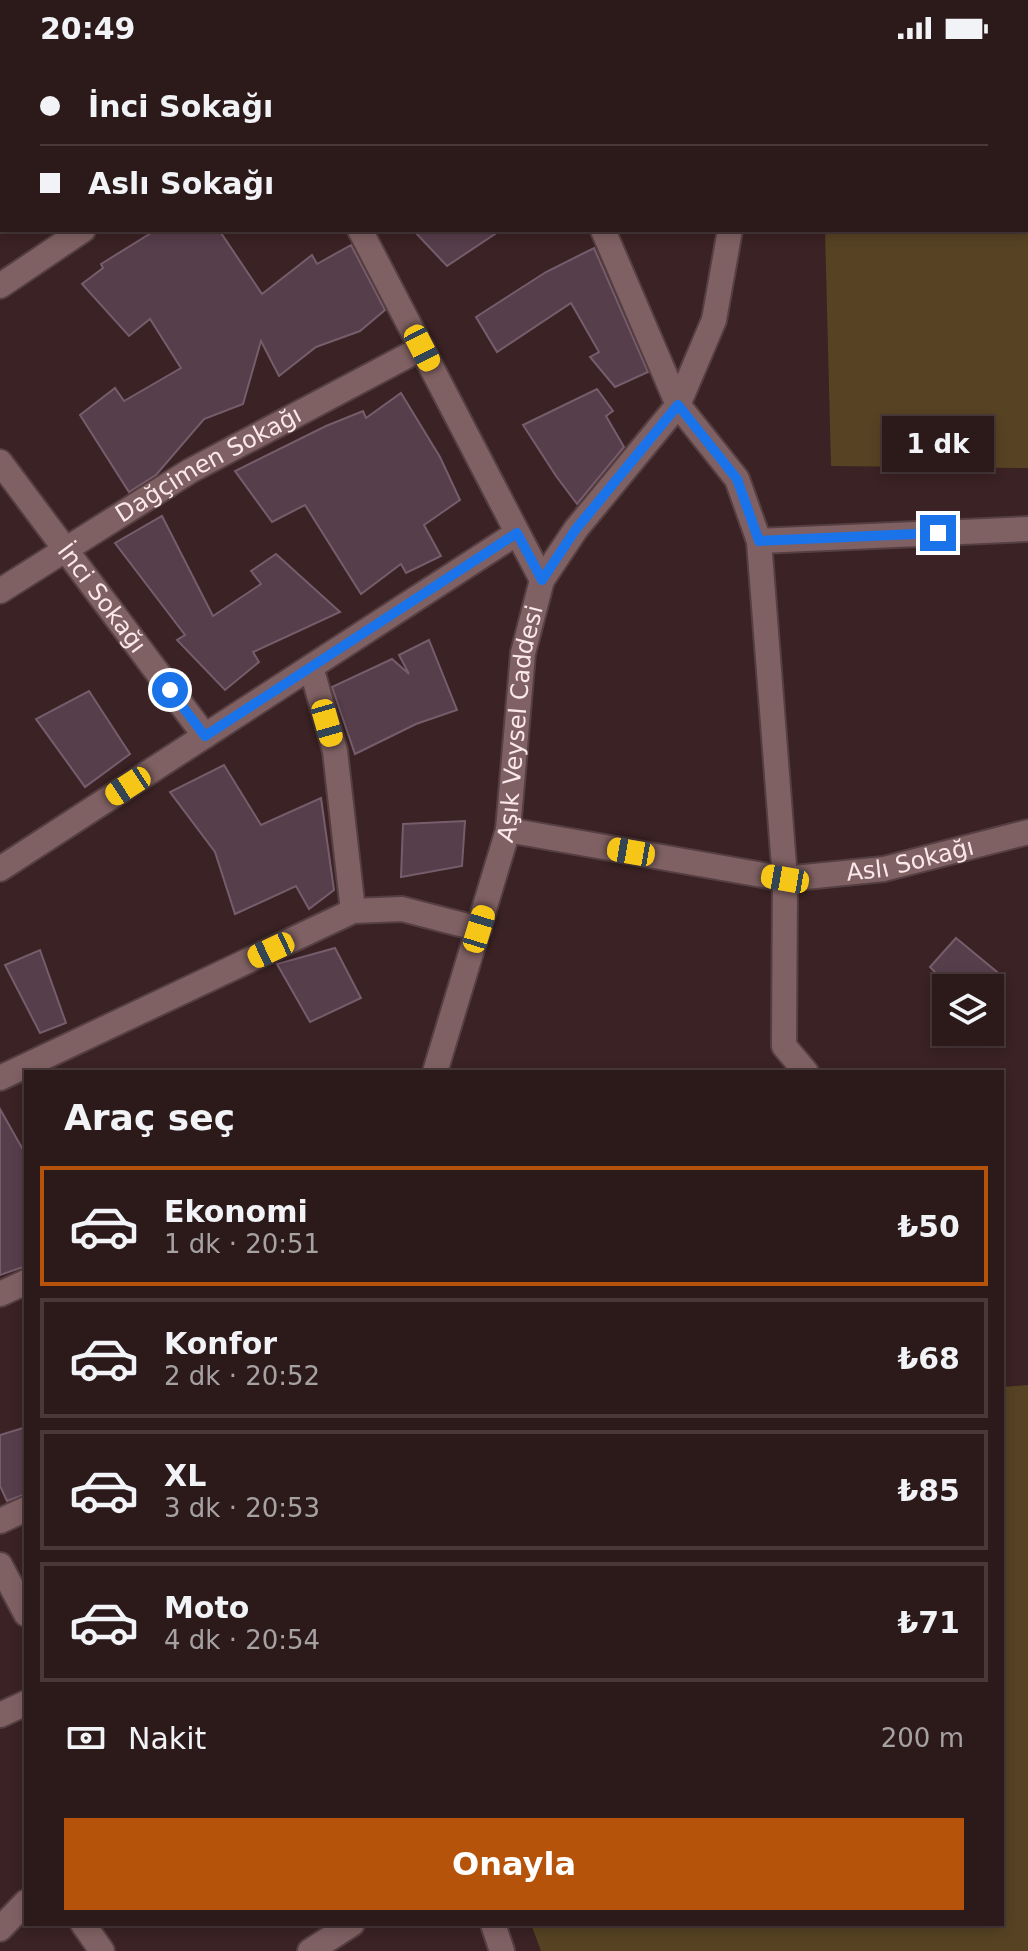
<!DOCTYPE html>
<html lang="tr">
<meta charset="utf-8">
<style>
:root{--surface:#2c1a1b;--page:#382728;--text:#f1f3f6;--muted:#a6a1a3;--line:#48383a;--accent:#b45309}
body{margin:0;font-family:"DejaVu Sans",sans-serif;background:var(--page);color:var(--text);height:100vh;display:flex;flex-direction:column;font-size:30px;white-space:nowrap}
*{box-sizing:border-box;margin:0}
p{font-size:26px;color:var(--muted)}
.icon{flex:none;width:44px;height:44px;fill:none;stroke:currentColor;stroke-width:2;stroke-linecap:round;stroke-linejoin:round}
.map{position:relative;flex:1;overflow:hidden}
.drawer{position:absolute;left:24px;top:1014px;width:980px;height:856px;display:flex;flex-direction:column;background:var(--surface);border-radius:0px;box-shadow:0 4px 12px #0003,0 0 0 2px var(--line)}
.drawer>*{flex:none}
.guide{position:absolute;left:0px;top:0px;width:1028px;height:176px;box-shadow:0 4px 12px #0003,0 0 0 2px var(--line);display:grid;align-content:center;height:176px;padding:0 40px;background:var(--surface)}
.fabs{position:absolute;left:932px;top:918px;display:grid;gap:16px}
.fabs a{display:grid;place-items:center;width:72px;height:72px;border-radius:0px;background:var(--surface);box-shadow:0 4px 12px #0003,0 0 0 2px var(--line);font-size:40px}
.end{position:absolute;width:36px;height:36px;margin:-18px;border:10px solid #1a73e8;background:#fff;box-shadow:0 0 0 4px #fff}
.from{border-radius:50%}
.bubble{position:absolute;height:56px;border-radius:0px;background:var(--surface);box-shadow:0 4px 12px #0003,0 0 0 2px var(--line);font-size:26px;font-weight:600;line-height:56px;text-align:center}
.car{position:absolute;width:24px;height:48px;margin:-24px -12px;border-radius:10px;box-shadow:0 0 6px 2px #0007;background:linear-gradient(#f5c518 24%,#345 0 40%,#f5c518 0 76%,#345 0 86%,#f5c518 0)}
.guide b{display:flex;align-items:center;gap:28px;height:76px;font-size:30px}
.guide b+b{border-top:2px solid var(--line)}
.guide i{width:20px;height:20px;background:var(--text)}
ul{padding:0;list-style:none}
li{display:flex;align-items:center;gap:24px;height:120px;margin:0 16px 12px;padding:0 24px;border:4px solid var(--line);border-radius:0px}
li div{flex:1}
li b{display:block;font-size:30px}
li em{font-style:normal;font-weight:600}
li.active{border-color:var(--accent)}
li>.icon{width:72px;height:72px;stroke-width:1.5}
h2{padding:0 40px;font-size:36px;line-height:96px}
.pay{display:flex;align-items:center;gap:20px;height:88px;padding:0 40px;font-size:30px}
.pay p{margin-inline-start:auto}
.button{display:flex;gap:16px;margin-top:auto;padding:16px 40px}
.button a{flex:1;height:92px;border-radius:0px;background:var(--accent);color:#fff;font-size:32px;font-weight:600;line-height:92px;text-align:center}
.status{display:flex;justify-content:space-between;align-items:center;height:56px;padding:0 40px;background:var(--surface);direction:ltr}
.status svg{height:22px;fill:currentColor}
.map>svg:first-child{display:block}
.green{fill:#574223}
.building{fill:#563e4b;stroke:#775d6c;stroke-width:2}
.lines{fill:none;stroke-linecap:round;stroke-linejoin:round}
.minor-casing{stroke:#553f42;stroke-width:28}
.minor{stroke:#806163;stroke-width:24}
.route{stroke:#1a73e8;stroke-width:10}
.labels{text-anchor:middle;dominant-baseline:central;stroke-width:8;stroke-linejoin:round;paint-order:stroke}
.street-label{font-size:24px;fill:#fbe8e9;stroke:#3b2224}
</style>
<div class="status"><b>20:49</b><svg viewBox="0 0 49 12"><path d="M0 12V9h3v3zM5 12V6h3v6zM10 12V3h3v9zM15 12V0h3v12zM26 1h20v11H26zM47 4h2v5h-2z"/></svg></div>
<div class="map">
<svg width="1028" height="1895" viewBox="0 0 1028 1895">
<rect width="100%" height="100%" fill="#3b2224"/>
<!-- green -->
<path class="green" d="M818 0H1028V412L831 410 825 174H1026V2Z
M1028 1329V1895H541L531 1868H1002V1331Z"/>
<!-- building -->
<path class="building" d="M156 174H219L262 238 312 199 317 208 351 189 385 254 360 275 316 291 279 320 261 285 243 348 204 363 156 419 129 436 80 359 115 332 124 345 181 312 150 263 129 280 82 228 103 212 101 208Z
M413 174H501L447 210Z
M594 192 648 316 615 331 590 301 599 296 571 247 497 296 476 261 546 216Z
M597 333 613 355 606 360 624 391 577 448 556 420 523 369Z
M401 337 440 401 460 444 424 469 441 500 406 517 401 508 361 538 305 449 272 466 235 415 326 370 363 355 366 362Z
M162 460 213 560 261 528 251 515 276 498 340 556 253 596 259 606 225 634 177 584 185 579 115 487Z
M429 584 457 654 416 668 355 698 332 631 392 603 409 618 399 599Z
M89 635 130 698 85 731 36 663Z
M224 709 261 769 321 742 334 834 309 853 296 830 235 858 215 796 170 736Z
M465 765 462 810 401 821 403 768Z
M956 882 997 916 985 932H950L930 911Z
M335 892 361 942 310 966 277 908Z
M40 894 66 967 40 977 5 909Z
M0 1053 26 1099V1210L0 1219Z
M26 1371V1438L7 1445 0 1430V1379Z"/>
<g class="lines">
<defs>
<g id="minor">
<path d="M270 0 271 2"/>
<path d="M527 0 528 2"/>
<path d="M683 0 684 2"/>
<path d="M327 2 331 0"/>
<path d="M744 2V0"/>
<path d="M360 174 542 524"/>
<path d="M603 174 678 349 737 423 759 485 785 823 784 990 806 1016"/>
<path d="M0 230 83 174"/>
<path id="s1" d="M0 406 205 680"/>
<path d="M759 485 1028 473"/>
<path id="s2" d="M0 535 190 415 422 292"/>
<path d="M311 611 335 695 353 855"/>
<path id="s3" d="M508 774 785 823 884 813 1028 776"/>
<path d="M0 813 517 477"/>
<path id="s4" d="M435 1016 508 774 523 597 542 524 576 473 678 349 714 264 730 174"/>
<path d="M0 1022 353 855 402 853 479 873"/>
<path d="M0 1238 26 1226"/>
<path d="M0 1465 26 1453"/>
<path d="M0 1509 26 1558"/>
<path d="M0 1659 26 1647"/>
<path d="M83 1868 102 1895"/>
<path d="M493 1868 502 1895"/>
<path d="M0 1873 26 1846"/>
<path d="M310 1895 352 1868"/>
</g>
</defs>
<!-- minor casing -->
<use href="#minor" class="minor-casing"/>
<!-- minor -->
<use href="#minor" class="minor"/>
</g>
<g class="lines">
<!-- route -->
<path class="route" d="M170 634 205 680 517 477 542 524 576 473 678 349 737 423 759 485 938 477"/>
</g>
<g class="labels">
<!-- street labels -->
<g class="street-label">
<text stroke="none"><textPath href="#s2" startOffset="244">Dağçimen Sokağı</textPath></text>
<text stroke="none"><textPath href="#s1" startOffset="170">İnci Sokağı</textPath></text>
<text stroke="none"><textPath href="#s4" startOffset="360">Aşık Veysel Caddesi</textPath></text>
<text stroke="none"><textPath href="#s3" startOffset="408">Aslı Sokağı</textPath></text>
</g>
</g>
</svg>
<div class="fabs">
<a><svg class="icon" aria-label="layers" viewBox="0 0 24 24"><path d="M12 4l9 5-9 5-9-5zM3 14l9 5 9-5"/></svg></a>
</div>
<i class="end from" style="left:170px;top:634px"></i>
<i class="end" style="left:938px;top:477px"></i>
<div class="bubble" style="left:882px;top:360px;width:112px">1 dk</div>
<i class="car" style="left:422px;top:292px;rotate:153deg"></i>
<i class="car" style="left:327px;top:667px;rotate:164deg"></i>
<i class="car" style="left:128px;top:730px;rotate:237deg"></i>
<i class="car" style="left:631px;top:796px;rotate:280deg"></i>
<i class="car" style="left:785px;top:823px;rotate:280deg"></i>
<i class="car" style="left:479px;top:873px;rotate:17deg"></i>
<i class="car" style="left:271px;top:894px;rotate:245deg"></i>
<div class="guide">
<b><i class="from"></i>İnci Sokağı</b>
<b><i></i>Aslı Sokağı</b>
</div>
<section class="drawer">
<h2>Araç seç</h2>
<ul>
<li class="active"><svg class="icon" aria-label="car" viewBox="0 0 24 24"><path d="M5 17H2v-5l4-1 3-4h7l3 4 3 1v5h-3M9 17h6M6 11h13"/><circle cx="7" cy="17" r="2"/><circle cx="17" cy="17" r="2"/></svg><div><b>Ekonomi</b><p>1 dk · 20:51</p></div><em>₺50</em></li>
<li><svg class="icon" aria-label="car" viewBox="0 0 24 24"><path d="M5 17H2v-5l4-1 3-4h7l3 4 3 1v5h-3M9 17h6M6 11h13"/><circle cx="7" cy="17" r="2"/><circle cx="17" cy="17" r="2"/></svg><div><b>Konfor</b><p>2 dk · 20:52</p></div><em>₺68</em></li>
<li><svg class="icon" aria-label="car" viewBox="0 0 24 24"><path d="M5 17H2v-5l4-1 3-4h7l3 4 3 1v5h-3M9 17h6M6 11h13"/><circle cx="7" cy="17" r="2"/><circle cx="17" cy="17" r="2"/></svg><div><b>XL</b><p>3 dk · 20:53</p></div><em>₺85</em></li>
<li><svg class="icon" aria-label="car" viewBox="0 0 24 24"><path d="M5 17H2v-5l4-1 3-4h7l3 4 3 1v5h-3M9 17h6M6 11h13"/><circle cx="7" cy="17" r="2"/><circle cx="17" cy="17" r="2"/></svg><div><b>Moto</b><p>4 dk · 20:54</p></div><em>₺71</em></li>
</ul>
<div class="pay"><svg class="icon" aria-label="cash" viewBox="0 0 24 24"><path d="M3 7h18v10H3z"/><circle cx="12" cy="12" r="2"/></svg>Nakit<p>200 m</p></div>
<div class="button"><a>Onayla</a></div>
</section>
</div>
